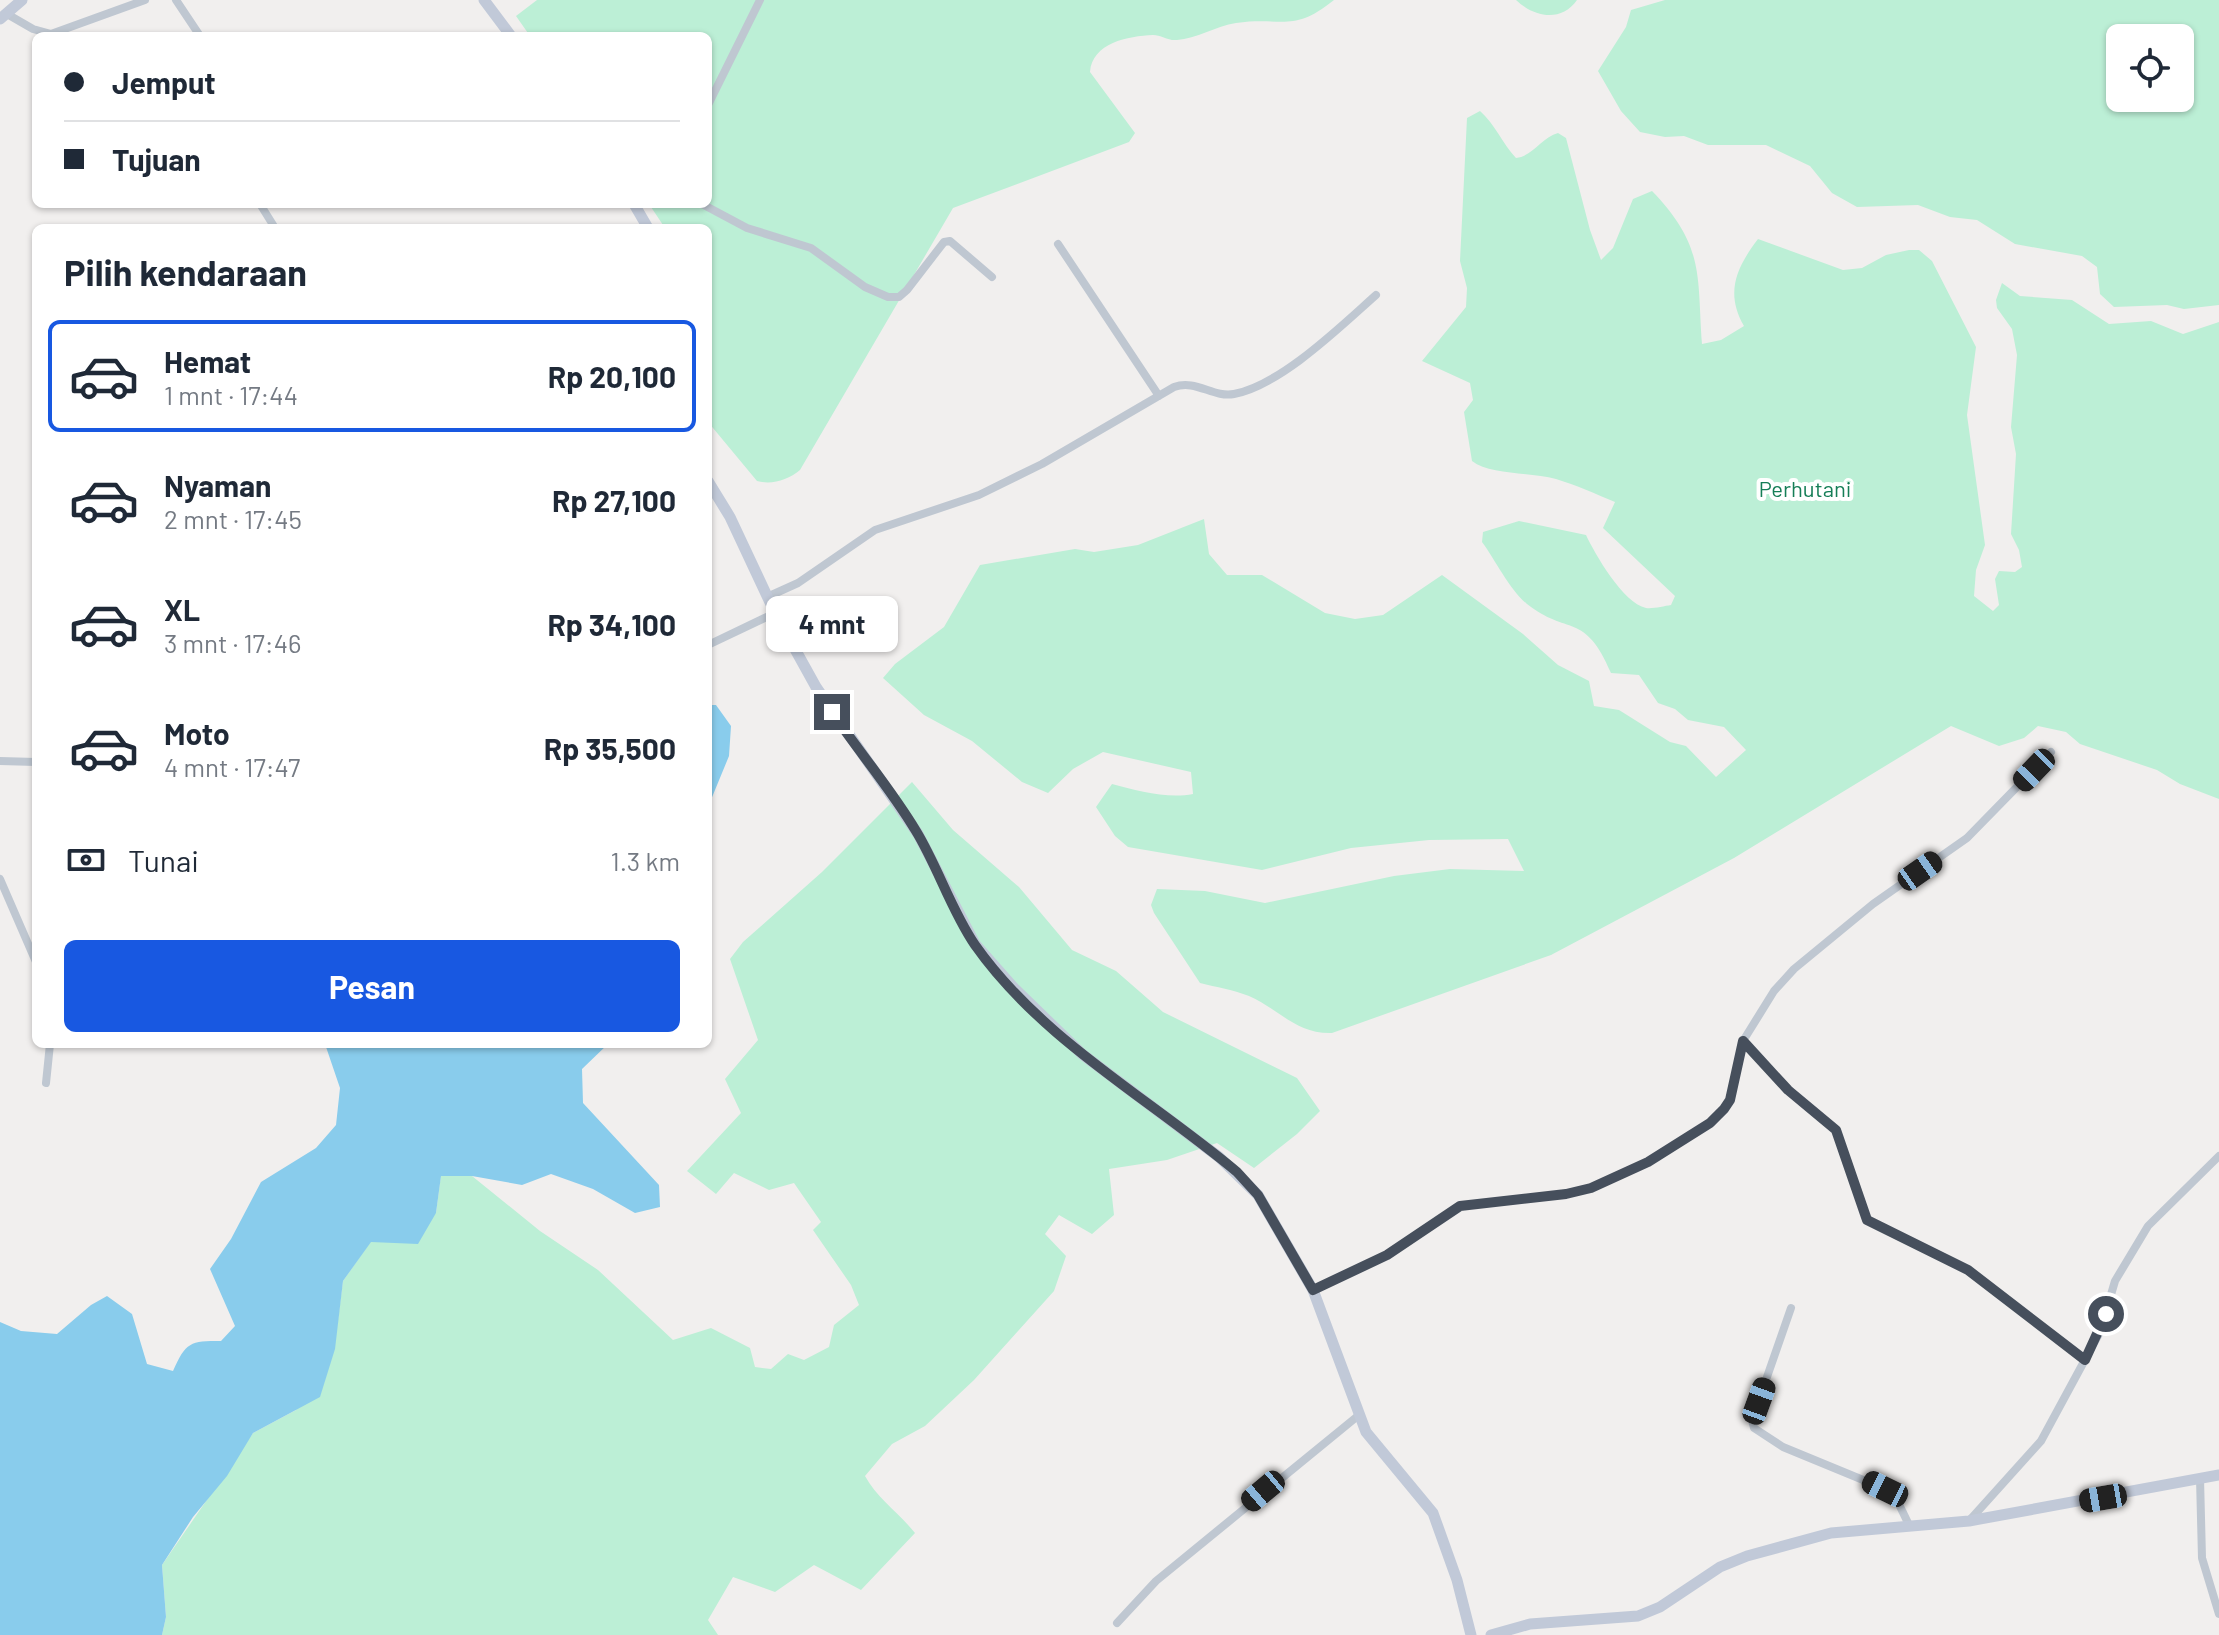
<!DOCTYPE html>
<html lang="id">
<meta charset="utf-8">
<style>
:root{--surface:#fff;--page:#f6f6f7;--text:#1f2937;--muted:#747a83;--line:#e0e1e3;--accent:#1858e1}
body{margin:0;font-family:Barlow,sans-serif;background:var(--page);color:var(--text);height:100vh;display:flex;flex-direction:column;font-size:30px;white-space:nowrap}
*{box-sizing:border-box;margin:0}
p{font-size:26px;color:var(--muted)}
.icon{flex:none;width:44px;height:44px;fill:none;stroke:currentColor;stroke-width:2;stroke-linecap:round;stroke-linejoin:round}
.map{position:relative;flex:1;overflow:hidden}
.drawer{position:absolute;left:32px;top:224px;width:680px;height:824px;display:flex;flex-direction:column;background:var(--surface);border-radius:12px;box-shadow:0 2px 6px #0004}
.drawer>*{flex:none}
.hud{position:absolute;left:32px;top:32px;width:680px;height:176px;border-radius:12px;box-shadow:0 2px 6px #0004;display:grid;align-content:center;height:176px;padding:0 32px;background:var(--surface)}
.fabs{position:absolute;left:2106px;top:24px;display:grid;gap:16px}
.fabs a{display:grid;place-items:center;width:88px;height:88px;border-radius:12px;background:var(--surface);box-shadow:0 2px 6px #0004;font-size:40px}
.end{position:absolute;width:36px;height:36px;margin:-18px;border:10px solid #464f5c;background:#fff;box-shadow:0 0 0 4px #fff}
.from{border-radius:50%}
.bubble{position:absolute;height:56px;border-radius:12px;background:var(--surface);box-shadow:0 2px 6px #0004;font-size:26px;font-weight:700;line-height:56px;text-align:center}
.car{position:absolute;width:24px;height:48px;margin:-24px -12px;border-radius:10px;box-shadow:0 0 6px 2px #0007;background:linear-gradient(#222 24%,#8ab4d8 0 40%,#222 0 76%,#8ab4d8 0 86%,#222 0)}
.hud b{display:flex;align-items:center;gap:28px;height:76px;font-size:30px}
.hud b+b{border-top:2px solid var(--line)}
.hud i{width:20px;height:20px;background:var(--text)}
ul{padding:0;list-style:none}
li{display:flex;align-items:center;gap:24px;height:112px;margin:0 16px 12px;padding:0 16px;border:4px solid transparent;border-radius:12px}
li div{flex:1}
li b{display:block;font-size:30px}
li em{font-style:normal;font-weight:700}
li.selected{border-color:var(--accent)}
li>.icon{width:72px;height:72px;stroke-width:1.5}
h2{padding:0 32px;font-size:36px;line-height:96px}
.pay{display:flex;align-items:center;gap:20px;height:88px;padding:0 32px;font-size:30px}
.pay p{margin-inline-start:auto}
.cta{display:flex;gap:16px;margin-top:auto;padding:16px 32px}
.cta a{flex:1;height:92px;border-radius:12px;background:var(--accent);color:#fff;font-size:32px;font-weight:700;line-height:92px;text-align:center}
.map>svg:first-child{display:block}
.green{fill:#bcefd6;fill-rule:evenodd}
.water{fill:#89ccec}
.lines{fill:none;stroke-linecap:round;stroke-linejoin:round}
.street{stroke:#bfc7d1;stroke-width:8}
.secondary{stroke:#c1c9d8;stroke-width:11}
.route{stroke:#464f5c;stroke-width:10}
.labels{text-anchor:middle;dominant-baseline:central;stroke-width:8;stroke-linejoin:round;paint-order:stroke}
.park-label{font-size:22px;fill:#167e57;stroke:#fff}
</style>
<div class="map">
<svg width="2219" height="1635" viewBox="0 0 2219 1635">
<rect width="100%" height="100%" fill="#f1efee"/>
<!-- green -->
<path class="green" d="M537 0H1334C1292 34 1282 16 1236 23 1216 26 1196 39 1177 40 1168 41 1161 35 1153 35 1128 36 1092 43 1090 72L1135 133 1129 142 953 208 800 470C788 480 772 485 757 481L708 422V228H665L649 204H708V36H530L516 16Z
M1516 0H1577C1561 23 1534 17 1516 0Z
M1665 0H2219V305L2184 309 2167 305 2114 307 2100 294 2097 267 2082 256 2015 244 1977 220 1950 217 1918 205 1857 207 1832 193 1810 166 1766 145H1708L1684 136 1665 137 1640 132 1621 111 1598 71 1626 27 1631 10ZM2180 38V98H2120V38Z
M1480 111C1495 124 1502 143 1516 158 1533 156 1542 137 1558 133L1566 138 1590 230 1601 260 1613 248 1633 199 1652 191C1705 246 1697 275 1702 344L1721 340 1744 326C1725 293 1736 268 1758 239L1843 270 1862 268 1886 255 1909 250H1919L1932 261 1976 347 1967 415 1985 545 1976 570 1974 596 1993 611 1999 605 1995 579 1999 571 2015 572 2022 567 2019 550 2011 534 2016 454 2011 427 2017 355 2012 329 1997 308 1996 300 2002 283 2020 296 2072 300 2109 324 2151 321 2183 334 2219 322V799L2180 784 2157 770 2080 744 2066 732 2038 726 2024 738 1999 746 1951 726 1734 858 1551 955 1332 1033C1296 1034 1282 1011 1249 996 1234 990 1216 987 1200 983L1154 913 1151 905 1157 889 1205 891 1265 903 1394 876 1450 869 1524 871 1508 839 1429 840 1351 848 1262 870 1128 847 1115 836 1096 807 1112 784C1137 791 1168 799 1193 794L1191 772 1103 752 1073 769 1048 793 1022 782 972 741 924 715 883 678 895 664 944 627 980 565 1075 549 1094 552 1138 545 1204 519 1209 554 1227 575H1262L1325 613 1355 619 1383 615 1442 575 1523 634 1558 665 1589 681 1594 706 1619 710 1670 742 1686 746 1716 777 1746 750 1724 727 1688 720 1675 709 1658 703 1639 675 1611 673C1585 611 1567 636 1527 604 1509 589 1496 561 1482 542L1483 532 1519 521 1586 535C1595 554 1623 603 1646 608 1653 609 1664 606 1671 605L1675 596 1603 528 1615 502C1596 494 1576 485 1556 479 1530 472 1490 475 1472 461L1464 412 1473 400 1470 383 1422 361 1466 307 1467 288 1460 261 1467 118Z
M912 782 953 830 1019 887 1072 950 1116 971 1163 1012 1297 1078 1320 1111 1297 1134 1254 1168 1217 1143 1167 1160 1109 1169 1114 1215 1092 1234 1059 1215 1045 1234 1066 1256 1054 1291 974 1380 925 1426 892 1444 865 1476C877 1498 899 1513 915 1533L861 1590 814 1565 775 1592 733 1577 708 1620 718 1635H162L166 1617 162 1565 253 1433 296 1410 335 1342 343 1281 371 1241 436 1213 441 1175 472 1176 540 1231 598 1270 673 1340 711 1328 750 1348 755 1367 771 1369 788 1354 804 1360 829 1347 834 1325 859 1305 851 1285 813 1230 821 1222 794 1183 769 1190 734 1173 716 1194 687 1171 741 1113 725 1079 758 1040 730 959 743 942 822 872Z"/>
<!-- water -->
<path class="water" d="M708 705H716L731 726 729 756 708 807Z
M325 1044H608L582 1069 583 1103 659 1185 660 1207 635 1213 593 1189 551 1174 522 1185 472 1176H441L436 1213 418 1244 371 1242 343 1281 335 1349 320 1397 253 1433 227 1476 193 1517 162 1565 166 1617 162 1635H0V1322L21 1331 57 1334 91 1305 107 1296 132 1314 147 1364 173 1371C186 1342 190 1341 221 1341L235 1326 210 1269 231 1239 261 1182 316 1148 336 1125 340 1088Z"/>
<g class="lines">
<!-- street -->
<path class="street" d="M176 0 200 36
M7 14 33 29 51 34 145 0
M708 105 760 0
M260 204 275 228
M702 204 747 228 811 248 865 287 888 297H899L907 290 944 242 950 241 992 277
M1058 244 1159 396
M767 597 798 583 875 530 979 495 1042 464 1174 387C1196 379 1213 398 1234 394 1281 385 1341 326 1376 295
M708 645 775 613
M2051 752 1967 838 1873 904 1794 969 1774 991 1743 1041 1788 1090 1836 1130 1867 1220 1968 1270 2085 1360
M0 761 36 762
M0 879 36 962
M46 1083 50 1044
M1313 1290 1387 1255 1460 1206 1566 1194 1591 1188 1648 1162 1710 1123 1724 1109 1730 1100 1743 1041
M1791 1308 1752 1420 1754 1428 1783 1447 1885 1489 1896 1498 1909 1525
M2200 1478 2202 1558 2219 1614
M1969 1521 2041 1441 2100 1332 2115 1281 2148 1226 2219 1156
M1117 1623 1156 1581 1359 1415"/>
<!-- secondary -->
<path class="secondary" d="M484 0 511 36
M0 19 22 0
M634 204 648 228
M708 481 730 517 775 613 816 687 918 834 975 944 1014 988 1082 1054 1219 1157 1258 1195 1313 1290 1366 1432 1433 1513 1457 1580 1471 1635
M1491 1635 1530 1624 1638 1616 1660 1607 1720 1567 1747 1556 1831 1533 1969 1521 2219 1475"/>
</g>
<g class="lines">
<!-- route -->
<path class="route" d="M832 712C859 752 891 789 916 831 938 867 951 910 975 945 1042 1040 1149 1098 1237 1172L1258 1195 1313 1290 1387 1255 1460 1206 1566 1194 1591 1188 1648 1162 1710 1123 1724 1109 1730 1100 1743 1041 1788 1090 1836 1130 1867 1220 1968 1270 2085 1360 2106 1314"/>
</g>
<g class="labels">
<!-- park labels -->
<g class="park-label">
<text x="1805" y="488">Perhutani</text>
</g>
</g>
</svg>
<div class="fabs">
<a><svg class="icon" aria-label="locate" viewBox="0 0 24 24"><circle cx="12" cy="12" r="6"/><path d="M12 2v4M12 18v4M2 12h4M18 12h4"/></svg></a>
</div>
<i class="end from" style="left:2106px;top:1314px"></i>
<i class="end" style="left:832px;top:712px"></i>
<div class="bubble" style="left:766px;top:596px;width:132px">4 mnt</div>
<i class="car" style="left:2034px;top:770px;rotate:224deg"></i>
<i class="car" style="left:1920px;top:871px;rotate:55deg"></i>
<i class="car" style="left:1759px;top:1401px;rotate:20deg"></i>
<i class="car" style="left:1885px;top:1489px;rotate:296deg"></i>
<i class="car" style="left:1263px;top:1491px;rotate:230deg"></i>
<i class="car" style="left:2103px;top:1498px;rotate:260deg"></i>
<div class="hud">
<b><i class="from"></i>Jemput</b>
<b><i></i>Tujuan</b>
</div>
<section class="drawer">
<h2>Pilih kendaraan</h2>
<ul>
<li class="selected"><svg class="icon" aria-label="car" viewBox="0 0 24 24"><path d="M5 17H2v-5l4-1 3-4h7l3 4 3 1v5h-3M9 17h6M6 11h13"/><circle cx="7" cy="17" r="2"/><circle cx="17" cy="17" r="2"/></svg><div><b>Hemat</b><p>1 mnt · 17:44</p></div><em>Rp 20,100</em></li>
<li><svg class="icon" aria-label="car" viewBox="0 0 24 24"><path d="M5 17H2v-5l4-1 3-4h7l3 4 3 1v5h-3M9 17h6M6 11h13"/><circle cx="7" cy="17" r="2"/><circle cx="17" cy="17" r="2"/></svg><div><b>Nyaman</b><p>2 mnt · 17:45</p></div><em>Rp 27,100</em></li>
<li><svg class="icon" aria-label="car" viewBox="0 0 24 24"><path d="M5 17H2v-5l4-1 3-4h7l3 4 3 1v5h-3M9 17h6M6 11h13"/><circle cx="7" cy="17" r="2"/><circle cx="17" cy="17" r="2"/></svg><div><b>XL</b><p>3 mnt · 17:46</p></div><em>Rp 34,100</em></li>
<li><svg class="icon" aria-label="car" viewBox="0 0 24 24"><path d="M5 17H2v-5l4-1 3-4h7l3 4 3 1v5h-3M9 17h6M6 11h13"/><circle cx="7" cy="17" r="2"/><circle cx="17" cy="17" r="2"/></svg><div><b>Moto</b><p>4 mnt · 17:47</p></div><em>Rp 35,500</em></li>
</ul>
<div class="pay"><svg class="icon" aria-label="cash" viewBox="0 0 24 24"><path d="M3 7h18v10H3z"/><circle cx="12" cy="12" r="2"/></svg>Tunai<p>1.3 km</p></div>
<div class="cta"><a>Pesan</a></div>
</section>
</div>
